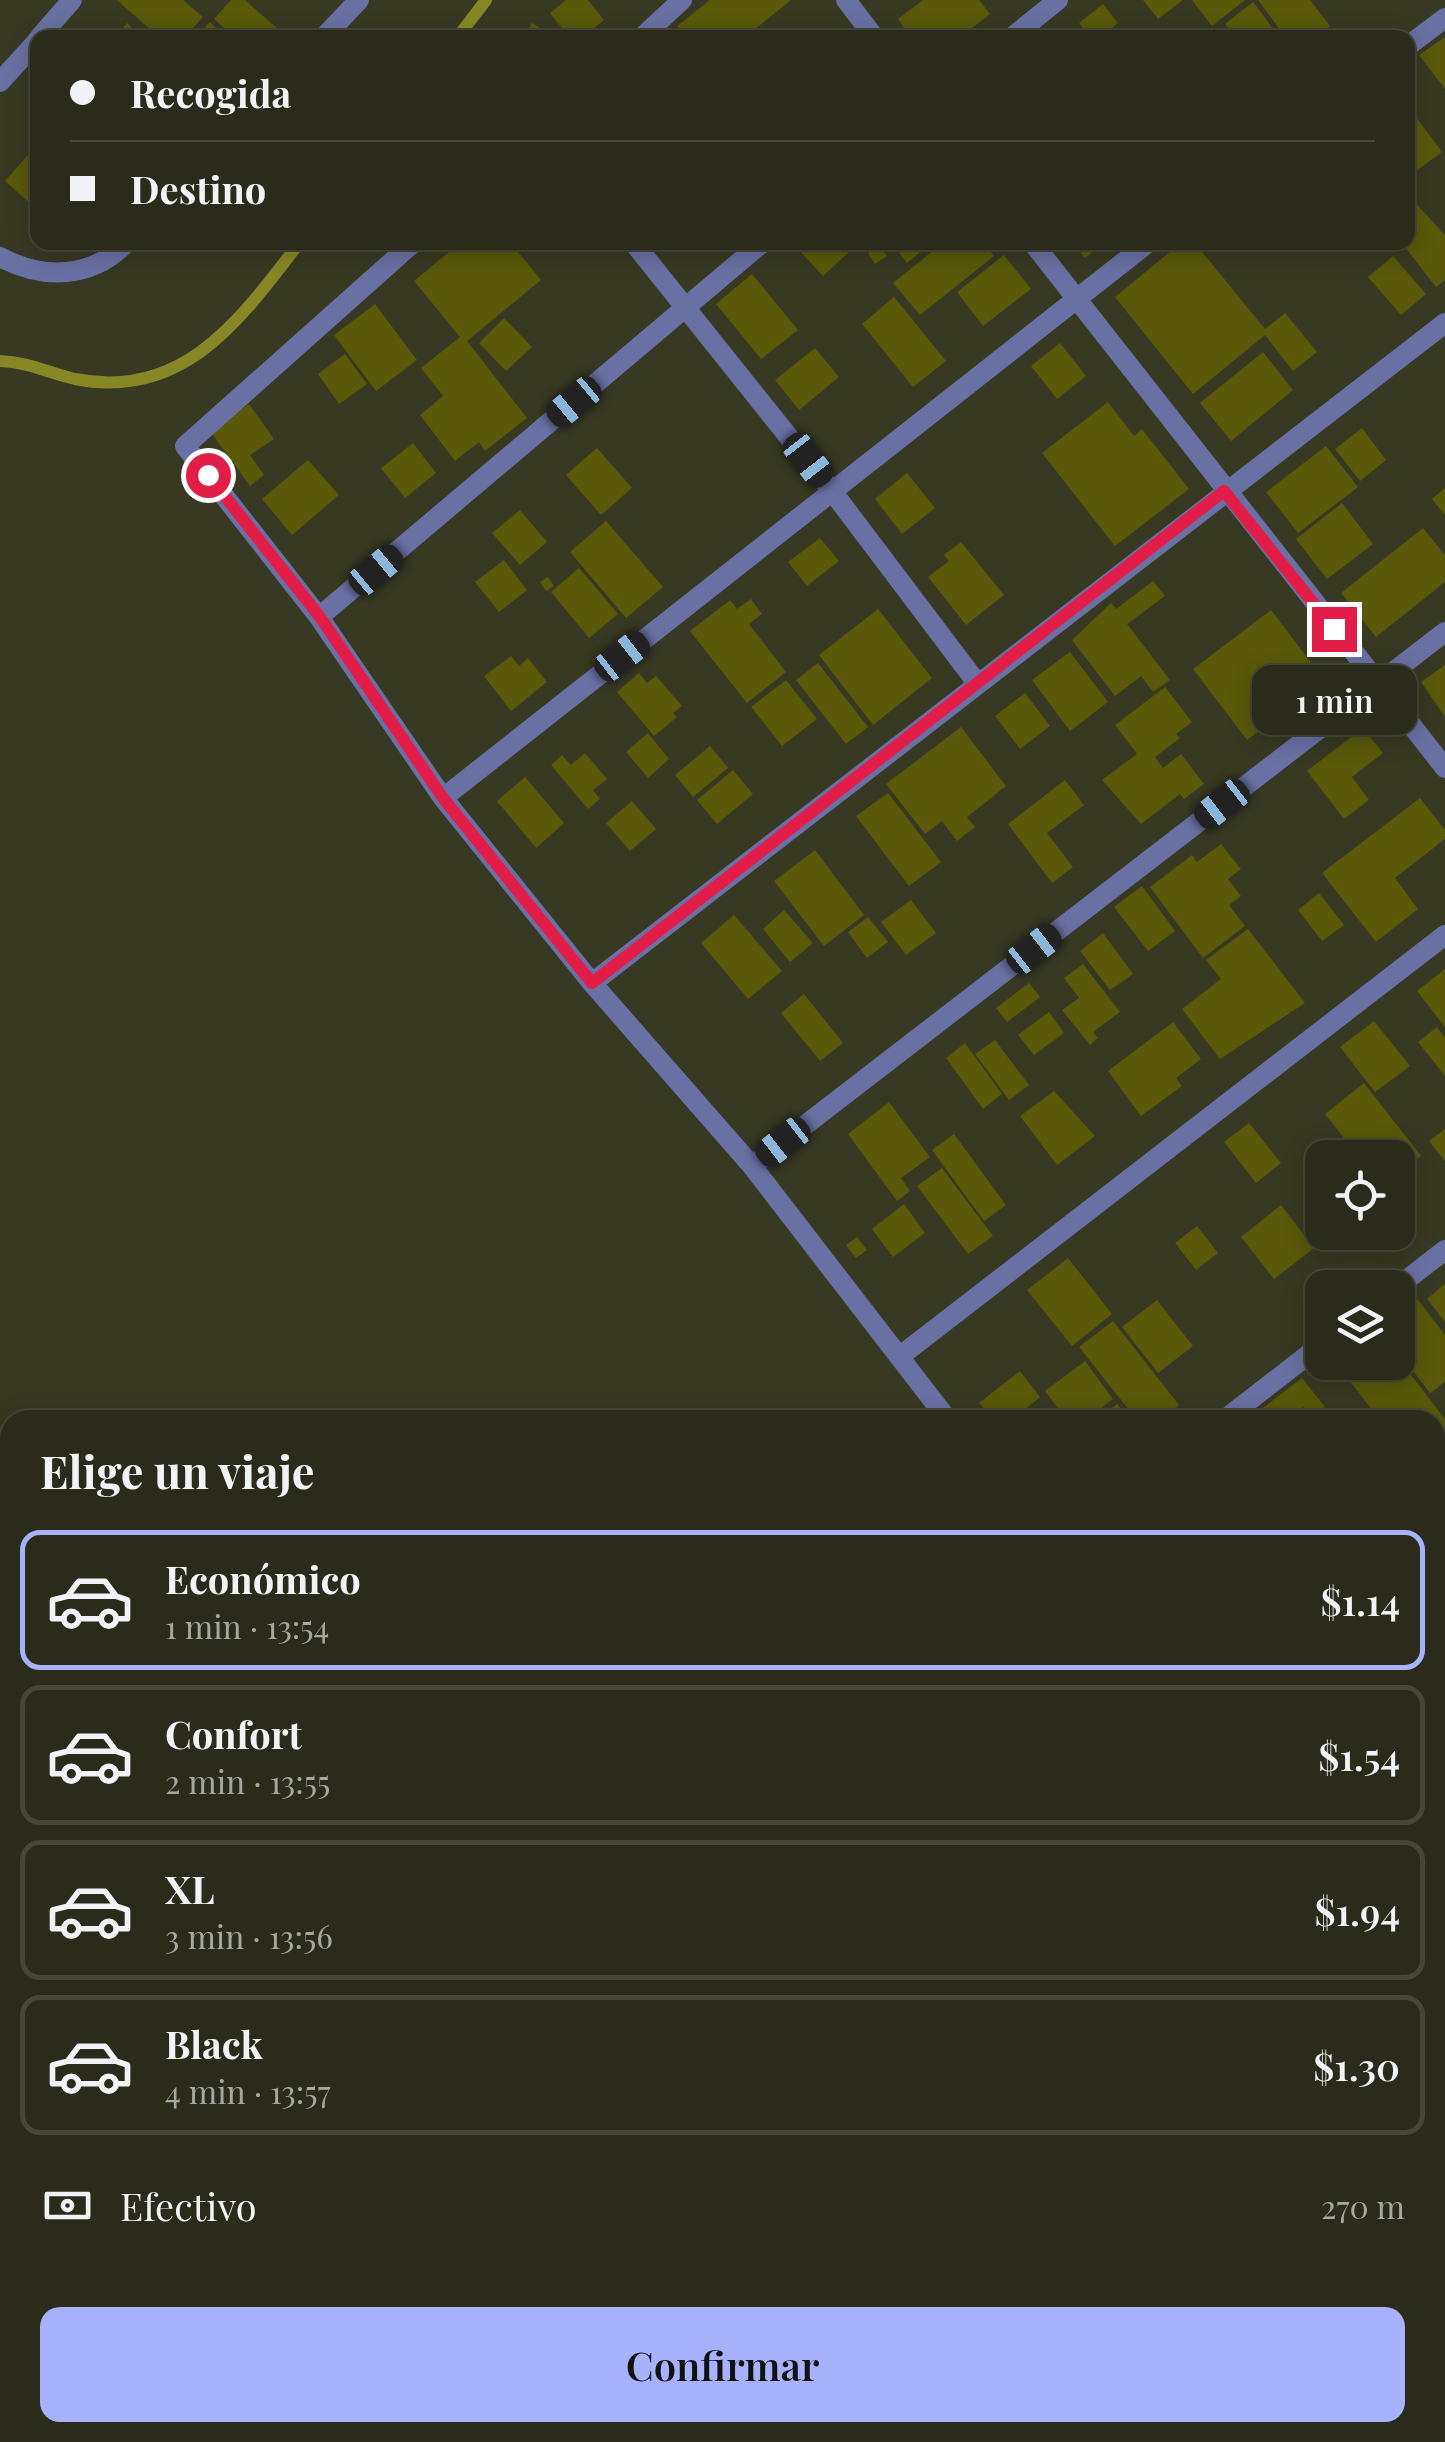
<!DOCTYPE html>
<html lang="es">
<meta charset="utf-8">
<style>
:root{--surface:#2a2b1a;--page:#363727;--text:#f1f3f6;--muted:#a5a7a2;--line:#464739;--accent:#a7b1fc}
body{margin:0;font-family:"Playfair Display",serif;background:var(--page);color:var(--text);height:100vh;display:flex;flex-direction:column;font-size:38px;white-space:nowrap}
*{box-sizing:border-box;margin:0}
p{font-size:32px;color:var(--muted)}
.icon{flex:none;width:55px;height:55px;fill:none;stroke:currentColor;stroke-width:2;stroke-linecap:round;stroke-linejoin:round}
.map{position:relative;flex:1;overflow:hidden}
.sheet{position:absolute;left:0px;top:1410px;width:1445px;height:1032px;display:flex;flex-direction:column;background:var(--surface);border-radius:30px 30px 0 0;box-shadow:0 5px 25px #0003,0 0 0 2px var(--line)}
.sheet>*{flex:none}
.banner{position:absolute;left:30px;top:30px;width:1385px;height:220px;border-radius:20px;box-shadow:0 5px 25px #0003,0 0 0 2px var(--line);display:grid;align-content:center;height:220px;padding:0 40px;background:var(--surface)}
.tools{position:absolute;left:1305px;top:1140px;display:grid;gap:20px}
.tools a{display:grid;place-items:center;width:110px;height:110px;border-radius:20px;background:var(--surface);box-shadow:0 5px 25px #0003,0 0 0 2px var(--line);font-size:50px}
.end{position:absolute;width:45px;height:45px;margin:-22px;border:12px solid #e11d48;background:#fff;box-shadow:0 0 0 5px #fff}
.from{border-radius:50%}
.bubble{position:absolute;height:70px;border-radius:20px;background:var(--surface);box-shadow:0 5px 25px #0003,0 0 0 2px var(--line);font-size:32px;font-weight:600;line-height:70px;text-align:center}
.car{position:absolute;width:30px;height:60px;margin:-30px -15px;border-radius:12px;box-shadow:0 0 8px 2px #0007;background:linear-gradient(#222 24%,#8ab4d8 0 40%,#222 0 76%,#8ab4d8 0 86%,#222 0)}
.banner b{display:flex;align-items:center;gap:35px;height:95px;font-size:38px}
.banner b+b{border-top:2px solid var(--line)}
.banner i{width:25px;height:25px;background:var(--text)}
ul{padding:0;list-style:none}
li{display:flex;align-items:center;gap:30px;height:140px;margin:0 20px 15px;padding:0 20px;border:5px solid var(--line);border-radius:20px}
li div{flex:1}
li b{display:block;font-size:38px}
li em{font-style:normal;font-weight:600}
li.active{border-color:var(--accent)}
li>.icon{width:90px;height:90px;stroke-width:1.5}
h2{padding:0 40px;font-size:45px;line-height:120px}
.pay{display:flex;align-items:center;gap:25px;height:110px;padding:0 40px;font-size:38px}
.pay p{margin-inline-start:auto}
.action{display:flex;gap:20px;margin-top:auto;padding:20px 40px}
.action a{flex:1;height:115px;border-radius:20px;background:var(--accent);color:#111;font-size:40px;font-weight:600;line-height:115px;text-align:center}
.map>svg:first-child{display:block}
.lines{fill:none;stroke-linecap:round;stroke-linejoin:round}
.stream{stroke:#878825;stroke-width:12}
.building{fill:#595909}
.path{stroke:#7c7d6b;stroke-width:6;stroke-dasharray:8 5;stroke-linecap:butt}
.street{stroke:#6970a3;stroke-width:20}
.secondary{stroke:#858edf;stroke-width:20}
.route{stroke:#e11d48;stroke-width:12}
</style>
<div class="map">
<svg width="1445" height="2442" viewBox="0 0 1445 2442">
<rect width="100%" height="100%" fill="#383923"/>
<g class="lines">
<!-- stream -->
<path class="stream" d="M457 38 486 0
M0 361C28 362 49 373 75 379 185 401 242 317 300 242"/>
</g>
<!-- building -->
<path class="building" d="M117 0H183L203 17 184 38H160Z
M231 0H245L278 29 271 38H236L214 19Z
M566 0H588L604 20 582 38H570L550 13Z
M710 0H791L744 38H687L677 26Z
M923 0H979L990 14 959 38H911L898 19Z
M1143 0H1183L1158 19Z
M1192 0H1245L1212 26Z
M1258 0H1310L1330 26 1315 38H1286Z
M1253 2 1280 38H1235L1225 24Z
M1103 4 1118 23 1099 38H1080L1086 32 1079 23Z
M210 22 227 38H195Z
M127 23 143 38H115Z
M532 23 542 29 537 38H523Z
M1445 37V89L1419 55Z
M1410 109 1442 152 1416 171 1408 159Z
M29 154 38 162V199L32 205 5 181Z
M1408 195 1445 235V280L1436 287 1401 242H1408Z
M461 242H510L541 280 467 341 527 418 485 451 479 442 455 461 420 415 443 396 421 368 460 337 414 281Z
M801 242H841L849 252 823 276 796 247Z
M891 242H933L907 263Z
M944 242H983L994 256 920 315 893 283Z
M1072 242H1104L1085 258Z
M1182 242H1194L1265 329 1285 313 1317 352 1293 371 1265 335 1193 394 1115 297Z
M880 246 887 256 875 264 868 253Z
M1004 255 1031 289 983 326 957 292Z
M1393 256 1426 294 1401 315 1368 277Z
M752 274 798 330 761 359 716 304Z
M894 297 946 361 913 387 862 324Z
M375 304 417 360 376 391 334 335Z
M504 318 532 347 506 371 479 343Z
M1060 343 1086 376 1057 399 1031 366Z
M815 348 839 377 799 410 775 380Z
M1263 352 1293 390 1231 441 1200 403Z
M345 354 367 384 339 404 318 374Z
M1108 402 1134 436 1142 429 1189 489 1115 546 1042 453Z
M249 404 274 439 250 455 264 475 250 486 210 431Z
M1362 428 1386 460 1360 481 1335 449Z
M413 443 436 473 405 498 381 468Z
M1326 446 1358 487 1298 533 1266 492Z
M597 448 632 488 601 515 566 475Z
M308 460 339 495 292 535 262 499Z
M907 473 935 508 902 534 875 499Z
M1445 488V515L1432 499Z
M1342 503 1373 544 1327 579 1296 539Z
M520 510 547 542 520 565 492 533Z
M606 521 663 587 626 618 570 552Z
M1423 528 1445 555V582L1376 637 1341 593Z
M820 538 839 561 807 586 788 562Z
M961 542 1004 595 966 625 928 577 949 561 944 555Z
M504 560 527 590 499 612 475 582Z
M579 568 618 614 589 638 551 592Z
M548 577 554 586 546 591 540 582Z
M1153 581 1165 596 1127 624 1170 680 1153 692 1141 676 1115 696 1072 640 1111 603 1116 609Z
M751 599 762 614 749 624 786 672 747 703 690 631 730 600 737 609Z
M878 609 932 678 873 725 819 655Z
M1271 610 1325 681 1247 740 1193 669Z
M1070 652 1108 702 1070 731 1032 680Z
M511 656 519 666 528 658 547 682 511 711 484 676Z
M818 663 868 727 846 744 796 680Z
M1445 665V717L1421 682Z
M639 673 647 683 656 676 682 706 673 713 677 717 654 736 617 692Z
M786 680 817 719 782 746 751 707Z
M1165 687 1192 722 1176 734 1180 738 1155 757 1163 768 1181 754 1204 784 1184 799 1180 794 1141 824 1102 780 1137 754 1115 725Z
M1025 693 1050 726 1020 749 995 716Z
M961 727 1006 786 967 817 975 827 957 841 942 821 925 834 886 784Z
M1363 728 1383 753 1352 777 1369 800 1344 819 1307 771Z
M648 733 669 759 648 778 626 752Z
M710 746 728 768 693 797 675 775Z
M585 753 607 779 593 790 600 799 588 809 551 765 562 755 571 765Z
M733 770 753 794 717 824 697 800Z
M525 777 564 823 536 848 497 801Z
M1065 780 1084 805 1047 833 1073 867 1052 883 1008 824Z
M888 793 941 862 909 886 856 816Z
M1420 798 1445 830V839L1395 878 1418 909 1376 942 1322 873Z
M632 801 656 829 630 851 606 823Z
M1221 844 1241 869 1228 879 1241 896 1229 905 1245 926 1203 958 1150 887 1192 855 1197 862Z
M815 850 864 915 824 946 774 881Z
M1142 886 1175 931 1148 951 1114 907Z
M1319 893 1344 925 1322 941 1298 910Z
M911 900 936 933 906 955 881 922Z
M784 910 813 943 790 962 763 929Z
M734 915 782 971 748 999 701 943Z
M868 917 888 942 867 958 848 932Z
M1248 929 1305 1003 1220 1059 1182 1009 1221 979 1206 960Z
M1103 933 1133 974 1110 990 1080 951Z
M1083 964 1120 1012 1093 1032 1098 1038 1090 1045 1062 1010 1079 998 1064 978Z
M1445 969V1027L1417 991Z
M1029 983 1040 997 1007 1022 996 1008Z
M804 994 843 1043 820 1061 781 1013Z
M1049 1012 1064 1033 1034 1055 1018 1035Z
M1374 1021 1410 1066 1375 1092 1340 1047Z
M1173 1022 1201 1059 1176 1078 1182 1086 1141 1116 1108 1071Z
M1437 1027 1445 1038V1076L1418 1042Z
M995 1040 1029 1085 1009 1100 975 1054Z
M965 1043 1002 1094 983 1109 946 1058Z
M1364 1083 1421 1156 1398 1174V1158H1360L1325 1114Z
M1054 1091 1095 1136 1057 1165 1020 1116Z
M889 1102 930 1157 901 1178 910 1191 897 1201 848 1134Z
M1249 1123 1281 1163 1256 1183 1224 1142Z
M1445 1129V1161L1429 1141Z
M954 1134 1006 1205 984 1221 932 1150Z
M942 1168 993 1236 968 1254 917 1186Z
M904 1204 925 1233 893 1257 872 1229Z
M1281 1205 1314 1248 1274 1279 1241 1237Z
M1197 1226 1218 1253 1196 1270 1175 1243Z
M857 1237 867 1250 856 1258 846 1245Z
M1068 1258 1112 1314 1072 1346 1027 1290Z
M1445 1284V1322L1427 1299Z
M1415 1296 1445 1335V1382L1430 1393 1398 1351V1309Z
M1157 1300 1193 1346 1158 1373 1122 1327Z
M1113 1321 1179 1405 1161 1420H1137L1079 1347Z
M1398 1358 1445 1419V1491L1439 1496 1435 1491V1420H1380L1335 1362H1398Z
M1085 1361 1113 1399 1086 1420H1067L1045 1391Z
M1020 1371 1040 1397 1012 1420H994L979 1403Z
M1302 1378 1325 1407 1312 1417 1303 1407 1286 1420H1260L1255 1414Z
M1117 1404 1129 1420H1096Z"/>
<g class="lines">
<!-- path -->
<path class="path" d="M0 2330 10 2325"/>
<!-- street -->
<path class="street" d="M846 0 875 38
M39 38 72 0
M323 38 359 0
M641 38 682 0
M1011 38 1058 0
M1408 46 1445 18
M0 82 38 40
M414 242 185 446 319 617 443 798 592 983 752 1166 948 1420
M633 242 832 491 977 683
M1032 242 1445 768
M0 257C43 280 92 279 127 242
M319 617 763 242
M443 798 1149 242
M592 983 1445 323
M752 1166 1445 632
M1396 1288 1445 1250
M899 1357 1445 935
M1224 1420 1322 1344
M1435 1529 1445 1525"/>
<!-- secondary -->
<path class="secondary" d="M1435 1865 1445 1861
M1435 1921 1445 1916
M157 2442 177 2432
M276 2442 295 2432"/>
</g>
<g class="lines">
<!-- route -->
<path class="route" d="M208 475 320 617 443 798 592 983 1224 491 1334 629"/>
</g>
</svg>
<div class="tools">
<a><svg class="icon" aria-label="locate" viewBox="0 0 24 24"><circle cx="12" cy="12" r="6"/><path d="M12 2v4M12 18v4M2 12h4M18 12h4"/></svg></a>
<a><svg class="icon" aria-label="layers" viewBox="0 0 24 24"><path d="M12 4l9 5-9 5-9-5zM3 14l9 5 9-5"/></svg></a>
</div>
<i class="end from" style="left:208px;top:475px"></i>
<i class="end" style="left:1334px;top:629px"></i>
<div class="bubble" style="left:1252px;top:665px;width:165px">1 min</div>
<i class="car" style="left:574px;top:402px;rotate:230deg"></i>
<i class="car" style="left:808px;top:460px;rotate:142deg"></i>
<i class="car" style="left:376px;top:570px;rotate:50deg"></i>
<i class="car" style="left:622px;top:656px;rotate:52deg"></i>
<i class="car" style="left:1222px;top:804px;rotate:232deg"></i>
<i class="car" style="left:1034px;top:949px;rotate:52deg"></i>
<i class="car" style="left:783px;top:1142px;rotate:232deg"></i>
<div class="banner">
<b><i class="from"></i>Recogida</b>
<b><i></i>Destino</b>
</div>
<section class="sheet">
<h2>Elige un viaje</h2>
<ul>
<li class="active"><svg class="icon" aria-label="car" viewBox="0 0 24 24"><path d="M5 17H2v-5l4-1 3-4h7l3 4 3 1v5h-3M9 17h6M6 11h13"/><circle cx="7" cy="17" r="2"/><circle cx="17" cy="17" r="2"/></svg><div><b>Económico</b><p>1 min · 13:54</p></div><em>$1.14</em></li>
<li><svg class="icon" aria-label="car" viewBox="0 0 24 24"><path d="M5 17H2v-5l4-1 3-4h7l3 4 3 1v5h-3M9 17h6M6 11h13"/><circle cx="7" cy="17" r="2"/><circle cx="17" cy="17" r="2"/></svg><div><b>Confort</b><p>2 min · 13:55</p></div><em>$1.54</em></li>
<li><svg class="icon" aria-label="car" viewBox="0 0 24 24"><path d="M5 17H2v-5l4-1 3-4h7l3 4 3 1v5h-3M9 17h6M6 11h13"/><circle cx="7" cy="17" r="2"/><circle cx="17" cy="17" r="2"/></svg><div><b>XL</b><p>3 min · 13:56</p></div><em>$1.94</em></li>
<li><svg class="icon" aria-label="car" viewBox="0 0 24 24"><path d="M5 17H2v-5l4-1 3-4h7l3 4 3 1v5h-3M9 17h6M6 11h13"/><circle cx="7" cy="17" r="2"/><circle cx="17" cy="17" r="2"/></svg><div><b>Black</b><p>4 min · 13:57</p></div><em>$1.30</em></li>
</ul>
<div class="pay"><svg class="icon" aria-label="cash" viewBox="0 0 24 24"><path d="M3 7h18v10H3z"/><circle cx="12" cy="12" r="2"/></svg>Efectivo<p>270 m</p></div>
<div class="action"><a>Confirmar</a></div>
</section>
</div>
